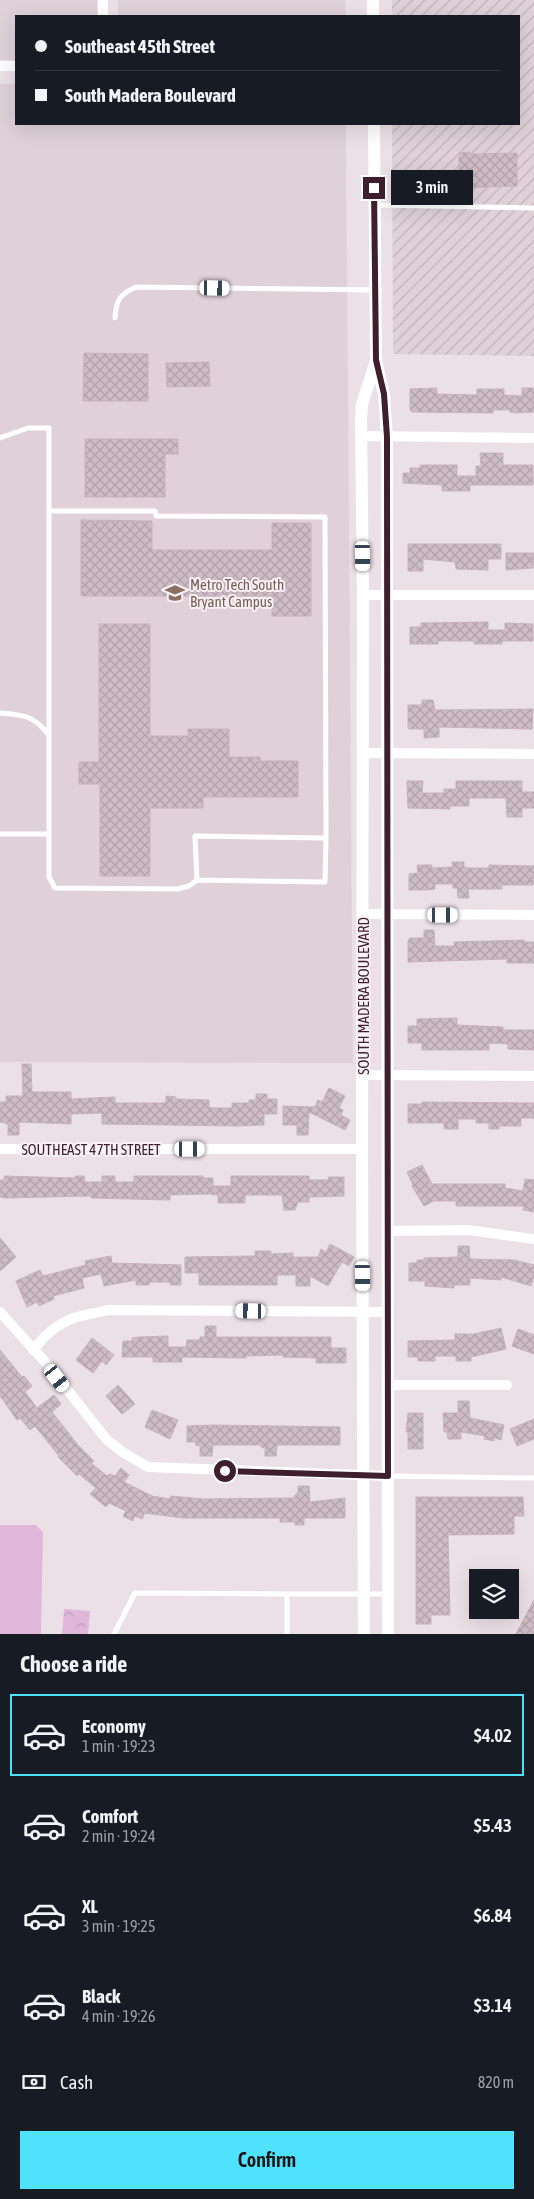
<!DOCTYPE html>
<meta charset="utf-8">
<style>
:root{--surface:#171b24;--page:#242831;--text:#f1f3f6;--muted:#9ea1a6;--line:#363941;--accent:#4ee2fc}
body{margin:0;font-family:"Asap Condensed",sans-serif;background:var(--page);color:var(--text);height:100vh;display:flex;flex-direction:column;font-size:19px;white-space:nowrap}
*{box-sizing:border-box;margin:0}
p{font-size:16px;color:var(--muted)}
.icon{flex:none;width:28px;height:28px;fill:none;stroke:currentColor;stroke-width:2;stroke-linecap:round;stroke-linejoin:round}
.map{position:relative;height:1634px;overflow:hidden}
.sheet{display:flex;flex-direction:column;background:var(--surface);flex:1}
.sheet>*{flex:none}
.guide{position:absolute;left:15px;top:15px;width:505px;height:110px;border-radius:0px;box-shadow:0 5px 20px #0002;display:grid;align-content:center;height:110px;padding:0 20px;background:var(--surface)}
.buttons{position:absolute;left:469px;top:1569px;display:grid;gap:10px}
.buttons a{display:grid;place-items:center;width:50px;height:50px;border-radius:0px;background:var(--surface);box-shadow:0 5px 20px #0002;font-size:25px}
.end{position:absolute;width:22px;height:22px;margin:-11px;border:6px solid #3e1f2b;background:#fff;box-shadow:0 0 0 2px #fff}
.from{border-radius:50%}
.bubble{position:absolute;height:35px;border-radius:0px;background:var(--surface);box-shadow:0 5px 20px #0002;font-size:16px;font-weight:600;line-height:35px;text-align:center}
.car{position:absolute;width:15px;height:30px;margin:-15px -8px;border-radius:6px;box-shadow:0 0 4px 1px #0007;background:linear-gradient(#fff 24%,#345 0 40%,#fff 0 76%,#345 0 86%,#fff 0)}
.guide b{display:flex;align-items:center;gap:18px;height:48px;font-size:19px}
.guide b+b{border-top:1px solid var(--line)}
.guide i{width:12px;height:12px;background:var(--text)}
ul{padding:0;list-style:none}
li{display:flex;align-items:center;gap:15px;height:82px;margin:0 10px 8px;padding:0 10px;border:2px solid transparent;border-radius:0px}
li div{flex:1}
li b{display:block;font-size:19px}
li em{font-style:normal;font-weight:600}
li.selected{border-color:var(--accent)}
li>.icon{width:45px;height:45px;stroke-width:1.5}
h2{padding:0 20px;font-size:22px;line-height:60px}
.pay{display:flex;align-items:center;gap:12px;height:55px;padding:0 20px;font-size:19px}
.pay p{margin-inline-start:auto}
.action{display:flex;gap:10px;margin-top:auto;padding:10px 20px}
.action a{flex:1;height:58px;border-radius:0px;background:var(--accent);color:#111;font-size:20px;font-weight:600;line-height:58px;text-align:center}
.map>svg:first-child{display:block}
.built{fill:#e0d1d9}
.industrial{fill:url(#industrial-furrows)}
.forest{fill:url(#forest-crowns)}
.pitch{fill:#dfb7d8}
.building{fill:url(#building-cross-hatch);stroke:#c6b2bc}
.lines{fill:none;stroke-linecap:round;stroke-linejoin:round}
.service{stroke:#fff;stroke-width:5}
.minor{stroke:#fff;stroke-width:10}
.tertiary{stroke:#fff;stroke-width:12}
.route{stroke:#3e1f2b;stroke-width:6}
.labels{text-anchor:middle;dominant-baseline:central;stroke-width:4;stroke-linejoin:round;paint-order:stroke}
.education-label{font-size:15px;fill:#785e54;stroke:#f9f1f6;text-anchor:start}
.street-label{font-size:15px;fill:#3e1f2b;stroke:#f9f1f6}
</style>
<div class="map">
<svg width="534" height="1634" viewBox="0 0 534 1634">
<defs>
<pattern id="industrial-furrows" width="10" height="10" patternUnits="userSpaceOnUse" patternTransform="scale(1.25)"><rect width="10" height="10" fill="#e0d1d9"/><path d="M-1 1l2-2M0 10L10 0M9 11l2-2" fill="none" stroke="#c1b3ba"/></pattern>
<pattern id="forest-crowns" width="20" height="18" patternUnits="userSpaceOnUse" patternTransform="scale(1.25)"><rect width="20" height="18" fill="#dfb7d8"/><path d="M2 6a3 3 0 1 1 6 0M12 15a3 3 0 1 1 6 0" fill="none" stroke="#c09dba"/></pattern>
<pattern id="building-cross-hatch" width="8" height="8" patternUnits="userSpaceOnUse" patternTransform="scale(1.25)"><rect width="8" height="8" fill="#cdbcc5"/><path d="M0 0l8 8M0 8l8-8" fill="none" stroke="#b1a1a9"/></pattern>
</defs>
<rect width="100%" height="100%" fill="#ece0e7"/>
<!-- built -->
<path class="built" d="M0 0H97V16H16V60H0Z
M118 0H345L346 16H118Z
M0 84H16V124H346L353 1063 0 1062Z"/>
<!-- industrial -->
<path class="industrial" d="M392 0H534V356L393 354 392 124H519V16H392Z"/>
<!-- forest -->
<path class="forest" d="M64 1609 90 1611 88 1634H62Z"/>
<!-- pitch -->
<path class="pitch" d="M0 1525H36L43 1532 41 1634H0Z"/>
<!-- building -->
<path class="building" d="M470 152V154L517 153V186L459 188V153Z
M84 353 148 354V401H83Z
M209 362 210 386 167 387 166 363Z
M437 388V394L477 395V389H504V395L522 396V388H534V412L515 413 510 412V410H493V413L412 412 410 410V389Z
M85 439H178V454H165V497H85Z
M480 453H503V465H533V485H470V491H442V485L403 483V473H410V468H420V465H457V476H476V466H481Z
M81 520 152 521V550H272V523H311V616H272V596H81Z
M408 544H501V559H488V570L456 569 455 562 423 559V571H408Z
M506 553H534L533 568 506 570Z
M488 622V630H505V623L533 624V641H502V644H474V641H438V644H410V627H421V623Z
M99 624H150V736H188V729H229V757H260V761H298V797H203V808H150V876H100V784H79V762H99Z
M422 700H433L435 710 533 709 532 729 439 727V737L424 738V729H409L408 727V705H422Z
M407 781H423L422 793H444V789H456V781H522V792H534V808H522V817H507L506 798H469V806H450V809L408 808Z
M452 862H464V867L469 868H489V865L534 866 533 885H502V889H468L469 898H458L457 888H453V884H435V889L427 890H409V874L418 873 417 865H432V868L453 867Z
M424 930H434L435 946H454V942L524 940V942H534V963H507V959L408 962V941L410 938H424Z
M457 1018V1025L503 1027V1030H534V1050L508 1049V1044L489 1043V1050H422V1043H408V1026H417V1019Z
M22 1064H31L32 1092H71V1099L115 1097V1103H166V1096L176 1097V1099L209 1100V1107L212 1108H232V1103H249V1100H256V1094H267V1099H277V1114H264V1125L237 1126 102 1124V1113L71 1114V1124L19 1122V1135H8V1124L0 1122V1102H6V1096H23Z
M329 1088 345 1096 339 1108 343 1110 341 1115 350 1120 345 1130 309 1112 308 1135H297V1125H283V1106L315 1107 318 1100 322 1102Z
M422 1102 534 1103V1118H521V1126H499V1129H489V1123H476V1119H458V1129H444V1123H408V1104H422Z
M422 1165 432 1184H505V1188L523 1191 525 1179 534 1180V1212L523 1210 524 1206H456V1201H434L424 1206 412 1186 413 1185 407 1172Z
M4 1176 75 1178V1176H84L85 1182H102V1176H115V1182H134V1176H203V1178H213V1186H231V1176H309V1180H329L328 1177H344V1196L309 1197V1202H298L295 1210H284L282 1195H245V1203H218V1195L209 1194 170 1195V1200L91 1198V1196L5 1198 0 1197V1180H4Z
M0 1238 16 1257 0 1271Z
M330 1244 354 1257 349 1266 342 1262 328 1286 310 1276V1286H296V1275H277V1285H199V1273H185V1257L255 1256V1251H271V1254L293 1253V1257H318L321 1249 326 1252Z
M458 1246H469L470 1259 514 1260 534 1265V1276L531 1286 501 1277V1280L470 1278V1285H454V1288L425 1286V1281H409V1263H417V1260H424V1258L458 1257Z
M111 1256 112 1263 181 1265V1285H170V1282H149V1285H136V1280L104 1286 101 1274 82 1278 84 1288 53 1296 54 1299 39 1306 37 1302 27 1307 16 1281 40 1270 43 1276 86 1265 85 1261Z
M205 1326H216V1337H331V1348H346V1363H316V1358L283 1357V1355L246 1356V1358L182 1357V1362H153V1357H122L123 1341H132V1338L139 1337 168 1336V1347H186L187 1340H200V1337H205Z
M501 1328 506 1349 471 1357V1361H456V1356H435V1361H418V1357H408V1341L455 1340V1334H474Z
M518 1329 534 1335V1354L512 1346Z
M92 1338 114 1355 106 1365 102 1361 93 1373 76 1360Z
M0 1350 22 1377 24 1376 32 1386 25 1392 37 1408 54 1395 61 1404 52 1412 78 1445 94 1461 91 1463 107 1476 109 1474 115 1476 121 1468 129 1475 124 1482 152 1496 170 1499 171 1496 203 1499 293 1498 298 1492V1486H309L310 1502 345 1498V1518H304V1525H295V1522H280V1518H182L145 1513 142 1519 135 1516 133 1521 123 1516 126 1511 109 1503 106 1507 90 1494 96 1488 79 1474 77 1476 58 1457 59 1456 35 1426 30 1430 20 1418 17 1420 10 1410 0 1396Z
M118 1385 135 1404 122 1414 106 1396Z
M458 1401H469L470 1418 504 1425 501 1440 495 1438 494 1441 484 1439 485 1436 461 1432V1439H448L447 1432H444L443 1413H458Z
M152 1410 178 1420 170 1439 145 1427Z
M408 1413H423V1449H408V1432H406Z
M534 1419V1439L517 1446 510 1429Z
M213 1425 340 1427V1445H277L276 1456H265V1447L262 1448 260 1445H213L212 1456H200V1445L196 1446V1442H187V1426Z
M416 1497H523L524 1516H514V1534L448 1535 450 1615H431V1624H416Z
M534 1600V1634H516Z"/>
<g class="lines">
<!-- service -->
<path class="service" d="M375 205 534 208
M115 318C116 300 120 294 136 287L375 290
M0 438 28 428H49V877L55 888 177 889 189 886 197 880 195 836 326 838 325 517 156 516 155 511H49
M0 713C23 715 33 715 48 734
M0 834H49
M197 880 325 882 326 838
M388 1476 534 1478
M287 1594H388
M114 1634 135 1593 287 1594V1634"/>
<!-- minor -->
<path class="minor" d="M103 0V16
M0 66H16
M362 436 534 438
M363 595H534
M363 753 534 754
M363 914 534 915
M363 1075 534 1076
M0 1149H362
M388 1231 468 1230 534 1239
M0 1312 46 1363 107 1440 124 1453 148 1467 388 1476
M33 1350C57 1319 73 1317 109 1310L387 1312
M388 1385H507"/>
<!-- tertiary -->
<path class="tertiary" d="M373 0V16
M374 124 376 361 384 394 387 437 388 1634
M364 1634 362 1149 363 595 361 421 362 404 376 361"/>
</g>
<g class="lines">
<!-- route -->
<path class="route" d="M225 1471 388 1476 387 437 384 394 376 360 374 188"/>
</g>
<!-- icons -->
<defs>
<symbol id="school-bare" viewBox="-9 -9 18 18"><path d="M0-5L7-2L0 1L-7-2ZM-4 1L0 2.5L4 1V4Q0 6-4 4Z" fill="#8d6e63" stroke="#f9f1f6" stroke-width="2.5" paint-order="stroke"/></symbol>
</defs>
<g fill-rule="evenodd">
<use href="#school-bare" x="161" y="579" width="28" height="28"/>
</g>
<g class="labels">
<!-- education labels -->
<g class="education-label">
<text x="190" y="584">Metro Tech South<tspan x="190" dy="17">Bryant Campus</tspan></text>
</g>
<!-- street labels -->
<g class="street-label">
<text transform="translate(363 996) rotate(-90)">SOUTH MADERA BOULEVARD</text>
<text x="91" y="1149">SOUTHEAST 47TH STREET</text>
</g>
</g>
</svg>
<div class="buttons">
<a><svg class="icon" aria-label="layers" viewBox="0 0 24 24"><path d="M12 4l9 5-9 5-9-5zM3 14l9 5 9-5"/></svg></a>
</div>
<i class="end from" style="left:225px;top:1471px"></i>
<i class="end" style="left:374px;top:188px"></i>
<div class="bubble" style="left:391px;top:170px;width:82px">3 min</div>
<i class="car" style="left:215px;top:288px;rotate:91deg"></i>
<i class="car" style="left:363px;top:556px;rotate:179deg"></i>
<i class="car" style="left:443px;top:915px;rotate:90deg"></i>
<i class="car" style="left:190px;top:1149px;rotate:90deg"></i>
<i class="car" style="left:363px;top:1276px;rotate:179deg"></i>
<i class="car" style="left:251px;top:1311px;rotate:271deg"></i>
<i class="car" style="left:57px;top:1378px;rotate:142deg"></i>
<div class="guide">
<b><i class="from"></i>Southeast 45th Street</b>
<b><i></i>South Madera Boulevard</b>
</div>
</div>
<section class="sheet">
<h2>Choose a ride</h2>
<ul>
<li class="selected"><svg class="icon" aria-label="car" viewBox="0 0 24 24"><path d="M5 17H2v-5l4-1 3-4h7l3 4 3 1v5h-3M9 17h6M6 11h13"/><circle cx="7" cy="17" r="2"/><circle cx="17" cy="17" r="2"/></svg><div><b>Economy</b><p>1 min · 19:23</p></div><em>$4.02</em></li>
<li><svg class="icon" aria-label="car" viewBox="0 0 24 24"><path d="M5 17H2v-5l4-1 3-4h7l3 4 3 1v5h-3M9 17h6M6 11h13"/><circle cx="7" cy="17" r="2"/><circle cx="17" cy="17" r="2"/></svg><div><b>Comfort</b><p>2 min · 19:24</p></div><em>$5.43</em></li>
<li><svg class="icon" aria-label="car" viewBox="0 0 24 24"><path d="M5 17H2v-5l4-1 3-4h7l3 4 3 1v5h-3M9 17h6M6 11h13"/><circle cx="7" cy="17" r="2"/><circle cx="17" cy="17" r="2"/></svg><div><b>XL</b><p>3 min · 19:25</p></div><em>$6.84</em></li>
<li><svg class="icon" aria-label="car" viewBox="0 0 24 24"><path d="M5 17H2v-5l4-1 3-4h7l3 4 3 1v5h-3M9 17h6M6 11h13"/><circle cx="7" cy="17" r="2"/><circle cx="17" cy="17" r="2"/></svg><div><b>Black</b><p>4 min · 19:26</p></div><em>$3.14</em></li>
</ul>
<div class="pay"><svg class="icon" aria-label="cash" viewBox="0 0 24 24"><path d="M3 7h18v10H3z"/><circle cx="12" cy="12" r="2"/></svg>Cash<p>820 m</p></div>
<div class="action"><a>Confirm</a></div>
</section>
